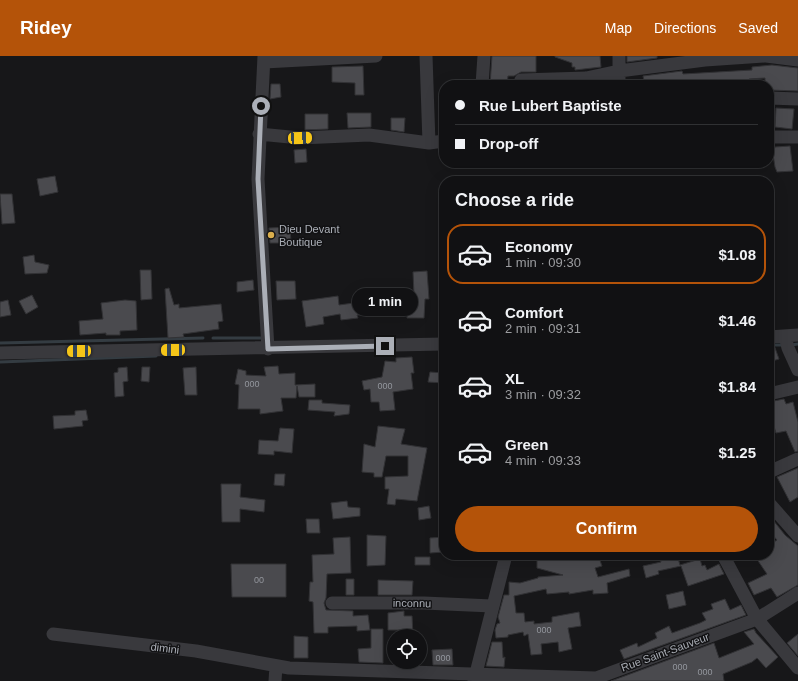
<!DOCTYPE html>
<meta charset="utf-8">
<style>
:root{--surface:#111113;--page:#1a1a1c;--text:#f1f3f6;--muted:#9c9da0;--line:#303133;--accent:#b45309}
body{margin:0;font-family:Helvetica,sans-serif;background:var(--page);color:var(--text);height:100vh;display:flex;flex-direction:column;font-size:15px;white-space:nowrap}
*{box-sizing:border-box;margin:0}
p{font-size:13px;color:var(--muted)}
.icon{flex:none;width:22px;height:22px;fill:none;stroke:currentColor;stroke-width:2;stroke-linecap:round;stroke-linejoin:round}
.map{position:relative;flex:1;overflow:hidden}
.details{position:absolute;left:439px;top:120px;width:335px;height:384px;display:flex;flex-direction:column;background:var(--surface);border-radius:16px;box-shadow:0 4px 16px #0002,0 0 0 1px var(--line)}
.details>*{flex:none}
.guide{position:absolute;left:439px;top:24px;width:335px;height:88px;border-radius:16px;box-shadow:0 4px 16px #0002,0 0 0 1px var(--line);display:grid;align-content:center;height:88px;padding:0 16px;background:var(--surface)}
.buttons{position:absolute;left:387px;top:573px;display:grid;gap:8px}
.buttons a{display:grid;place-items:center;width:40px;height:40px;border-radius:50%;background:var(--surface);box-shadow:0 4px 16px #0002,0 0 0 1px var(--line);font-size:20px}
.end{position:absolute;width:18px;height:18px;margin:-9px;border:5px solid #abafb7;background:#111;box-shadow:0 0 0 2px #111}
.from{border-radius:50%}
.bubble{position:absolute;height:28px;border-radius:14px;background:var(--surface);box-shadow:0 4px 16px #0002,0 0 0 1px var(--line);font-size:13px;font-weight:700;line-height:28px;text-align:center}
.car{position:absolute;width:12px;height:24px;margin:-12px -6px;border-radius:5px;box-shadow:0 0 3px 1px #0007;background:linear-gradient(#f5c518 24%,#345 0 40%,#f5c518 0 76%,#345 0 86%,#f5c518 0)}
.guide b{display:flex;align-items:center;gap:14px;height:38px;font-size:15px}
.guide b+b{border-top:1px solid var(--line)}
.guide i{width:10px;height:10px;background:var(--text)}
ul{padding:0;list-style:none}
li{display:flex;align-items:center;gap:12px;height:60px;margin:0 8px 6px;padding:0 8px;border:2px solid transparent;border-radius:16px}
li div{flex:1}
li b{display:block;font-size:15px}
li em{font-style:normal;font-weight:700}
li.active{border-color:var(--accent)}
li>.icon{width:36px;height:36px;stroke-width:1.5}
h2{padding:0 16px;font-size:18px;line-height:48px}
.cta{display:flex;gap:8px;margin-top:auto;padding:8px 16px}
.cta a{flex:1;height:46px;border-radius:24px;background:var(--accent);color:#fff;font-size:16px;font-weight:700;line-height:46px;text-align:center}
header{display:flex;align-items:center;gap:24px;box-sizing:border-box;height:56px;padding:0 20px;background:var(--accent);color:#fff}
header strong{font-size:19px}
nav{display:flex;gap:22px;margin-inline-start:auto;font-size:14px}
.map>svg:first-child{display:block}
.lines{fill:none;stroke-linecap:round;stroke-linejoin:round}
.stream{stroke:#343c42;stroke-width:3}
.building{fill:#4a4a4e;stroke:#323235}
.minor{stroke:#39393d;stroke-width:13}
.route{stroke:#abafb7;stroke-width:5}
.poi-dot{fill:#dbaf4d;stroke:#121214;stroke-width:1.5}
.labels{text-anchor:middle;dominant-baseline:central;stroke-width:3;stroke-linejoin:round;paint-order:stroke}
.number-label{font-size:9px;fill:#93969d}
.poi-label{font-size:11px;fill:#abafb7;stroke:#121214;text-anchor:start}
.street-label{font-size:11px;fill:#abafb7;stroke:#121214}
</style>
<header>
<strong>Ridey</strong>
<nav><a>Map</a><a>Directions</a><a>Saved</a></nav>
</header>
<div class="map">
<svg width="798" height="625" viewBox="0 0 798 625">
<rect width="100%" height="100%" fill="#171719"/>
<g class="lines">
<!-- stream -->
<path class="stream" d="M213 282H263
M0 287 203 282
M769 289H783
M791 289 798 288
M0 306 156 300"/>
</g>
<!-- building -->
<path class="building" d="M492 0H536V16H521L514 20H508L507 29H490Z
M555 0H600L601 11 575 14V11H572V7L555 1Z
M627 0H657V2L627 6Z
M772 9 798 12V35L769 34V29H765V22L749 23V29H645L643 20 682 15 683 18 752 14V11Z
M363 10 364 39H355V27L332 26V11Z
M271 28H280L281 41 270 43Z
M776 52 794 53 792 73 775 71Z
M347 57H371V71L348 72Z
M305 58H328V73L305 74Z
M391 62H405L404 76 391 74Z
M790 90 793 115 777 116 775 111 773 98 775 91Z
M306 93 307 106 295 107 294 94Z
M55 120 58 136 40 140 37 123Z
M0 138H12L15 167 2 168Z
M290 171 291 187H270L269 172Z
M34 199 35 206 49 209 47 217 25 218 23 201Z
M140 214H151L152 243 141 244Z
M427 215 429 243H425L424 262H407L408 238 414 239 413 216Z
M253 224 254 234 237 236V226Z
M276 225H295L296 243 277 244Z
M169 232 174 249 179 248V252L221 248 223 265 218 266 219 273 183 278 184 281 168 282 165 233Z
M382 237 383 258 357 259 358 262 341 264 340 258 323 261 324 268 306 271 302 245 338 240 339 249 361 246 360 238Z
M32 239 38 251 26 258 19 245Z
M8 244 11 259 0 261V246Z
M125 244 136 245 137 274 120 275V279H106V277L80 279 79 265 103 263 101 247Z
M769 289H774L779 303 769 306Z
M412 301 414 317H411L413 333 393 336 395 354 380 355 379 346H371L370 333 364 334 362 325 382 321 385 305 396 306V302Z
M278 310 279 318 295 317V329L315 328V341H299L297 330 296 342H281L283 355 260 358V353H238L239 329 235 328 238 313 246 315V319L266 320 264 311Z
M127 311 128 325 123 326 124 340 115 341 114 317 118 316V312Z
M142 311H150L149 326 141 325Z
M196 311 197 339H185L183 312Z
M430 316 444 317V327L428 326Z
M784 343 786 348 793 346 798 366V395L795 396 786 375 776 377 773 367 769 368V346Z
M309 344H322V347L350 349 349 358 334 360 335 356 308 354Z
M86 354 88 364 82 365 83 370 54 373 53 360 75 359V355Z
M378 370 405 373 401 388 427 392 417 445 396 443 395 449 387 448 389 433H385V421L408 420V400H386L382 421H374V417L362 416 364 388 375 391Z
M280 372 294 373 292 397 274 395V399L258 398 259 384 278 385Z
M798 412V441L790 446 777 421Z
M275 418H285L284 430 274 429Z
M221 428H241L240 441 265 444 264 456 240 453V466H222Z
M347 445 348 451 360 452V460L333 463 331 447Z
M429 450 431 462 419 464 418 452Z
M769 459 785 479 798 490V529L777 541 771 532 754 539 748 527 767 518 754 499H769V489L777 484 769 475Z
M306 463H319L320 477H307Z
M367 479 386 480 385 509 367 510Z
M350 481 351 517 327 518 326 542 324 547 326 554 353 555V560L368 559 370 574 357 575V570L328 571V577H314L313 546 309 545 310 526H313L312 499 334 498 333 482Z
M444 481V496L430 497V482Z
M537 499H598L602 510 595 512 598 521 629 513 630 520 607 527 608 537 593 538V534L569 538V536L547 538 546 533 514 540 516 557H524L525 566 534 565V568L552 566V561L579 556 581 570 568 572 572 593 559 596 558 586 541 588 542 598 531 599 528 578 524 580 523 576 508 579V581L496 582 495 574 497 568 500 567 498 561 504 539H509V526L520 527 538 522V521L563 519 537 512Z
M659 499H677L680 509 700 503 702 510 705 509 707 514 719 508 724 518 688 530 681 510 658 515 659 518 646 522 643 510 661 506Z
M415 501H430V509H415Z
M231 508H286V541H232Z
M346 523H354V539H346Z
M378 524 413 525 412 539H378Z
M683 535 686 549 669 553 666 539Z
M725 543 730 554 741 549 746 559 624 603 620 594 637 587 638 591 657 582 655 577 669 570 672 577 700 567 706 564 702 557 713 553 711 548Z
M404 555V560H412L413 580H405V574H388V557Z
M371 573H383V607L359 606 358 593 371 592Z
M754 573 756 577 778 601 766 612 757 602 752 606 723 618 724 625H611L714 587 719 602 754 588 744 576Z
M798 578V600L787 587Z
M294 580 308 581V602H294Z
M492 586H502L503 602 505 601 504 611 486 610Z
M452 593 453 609H433L432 594Z"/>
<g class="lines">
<!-- minor -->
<path class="minor" d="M264 0 258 123 268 293
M426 0 429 87
M619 0V29
M766 0 798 4
M264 6 376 0
M521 24 586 22 619 15 705 4 764 0
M482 29 484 0
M769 42 798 43
M259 78 300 82 369 79 429 87 444 85
M769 81H798
M785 280 788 292 798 314
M769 281 798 279
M0 297 444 288
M769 338 798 331
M769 416 798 403
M769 447 798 480
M723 499 757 563 798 612
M332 547H424L492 550
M53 578 196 595 289 612 596 622 757 563 798 537
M275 625 276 610
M474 625 506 499"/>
</g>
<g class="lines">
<!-- route -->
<path class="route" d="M261 50 258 123 268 293 385 290"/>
</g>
<!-- markers -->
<circle class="poi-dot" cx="271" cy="179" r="4"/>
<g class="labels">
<!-- number labels -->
<g class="number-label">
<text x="252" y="328">000</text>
<text x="385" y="330">000</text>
<text x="259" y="524">00</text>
<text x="544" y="574">000</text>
<text x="443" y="602">000</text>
<text x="680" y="611">000</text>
<text x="705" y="616">000</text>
</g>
<!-- poi labels -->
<g class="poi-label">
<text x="279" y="173">Dieu Devant<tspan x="279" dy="13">Boutique</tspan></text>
</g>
<!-- street labels -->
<g class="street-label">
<text transform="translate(412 547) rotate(1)">inconnu</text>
<text transform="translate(165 592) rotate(7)">dimini</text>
<text transform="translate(665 596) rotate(-20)">Rue Saint-Sauveur</text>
</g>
</g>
</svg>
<div class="buttons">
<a><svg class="icon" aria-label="locate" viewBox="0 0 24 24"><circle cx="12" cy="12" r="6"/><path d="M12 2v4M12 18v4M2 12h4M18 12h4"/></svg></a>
</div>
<i class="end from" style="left:261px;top:50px"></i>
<i class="end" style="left:385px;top:290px"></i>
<div class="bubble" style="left:352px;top:232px;width:66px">1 min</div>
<i class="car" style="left:300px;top:82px;rotate:87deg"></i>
<i class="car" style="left:173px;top:294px;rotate:269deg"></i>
<i class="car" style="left:79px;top:295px;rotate:269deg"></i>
<div class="guide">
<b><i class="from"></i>Rue Lubert Baptiste</b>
<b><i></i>Drop-off</b>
</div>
<section class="details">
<h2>Choose a ride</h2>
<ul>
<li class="active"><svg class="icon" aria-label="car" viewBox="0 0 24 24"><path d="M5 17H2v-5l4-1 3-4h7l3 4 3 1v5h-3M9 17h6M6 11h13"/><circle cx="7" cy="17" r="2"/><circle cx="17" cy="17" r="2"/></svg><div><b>Economy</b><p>1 min · 09:30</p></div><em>$1.08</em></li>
<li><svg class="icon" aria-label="car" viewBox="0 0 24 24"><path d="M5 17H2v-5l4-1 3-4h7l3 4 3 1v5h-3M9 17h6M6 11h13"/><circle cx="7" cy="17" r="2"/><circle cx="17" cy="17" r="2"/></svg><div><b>Comfort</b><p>2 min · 09:31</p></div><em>$1.46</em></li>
<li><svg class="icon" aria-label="car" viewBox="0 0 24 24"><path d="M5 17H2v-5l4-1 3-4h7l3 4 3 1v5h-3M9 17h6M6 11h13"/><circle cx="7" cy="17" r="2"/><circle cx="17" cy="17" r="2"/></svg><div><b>XL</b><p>3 min · 09:32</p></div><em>$1.84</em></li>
<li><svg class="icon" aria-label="car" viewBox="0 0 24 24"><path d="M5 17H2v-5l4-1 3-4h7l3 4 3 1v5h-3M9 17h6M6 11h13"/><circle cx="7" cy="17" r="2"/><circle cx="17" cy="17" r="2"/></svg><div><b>Green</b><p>4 min · 09:33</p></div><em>$1.25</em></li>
</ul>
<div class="cta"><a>Confirm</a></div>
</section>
</div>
